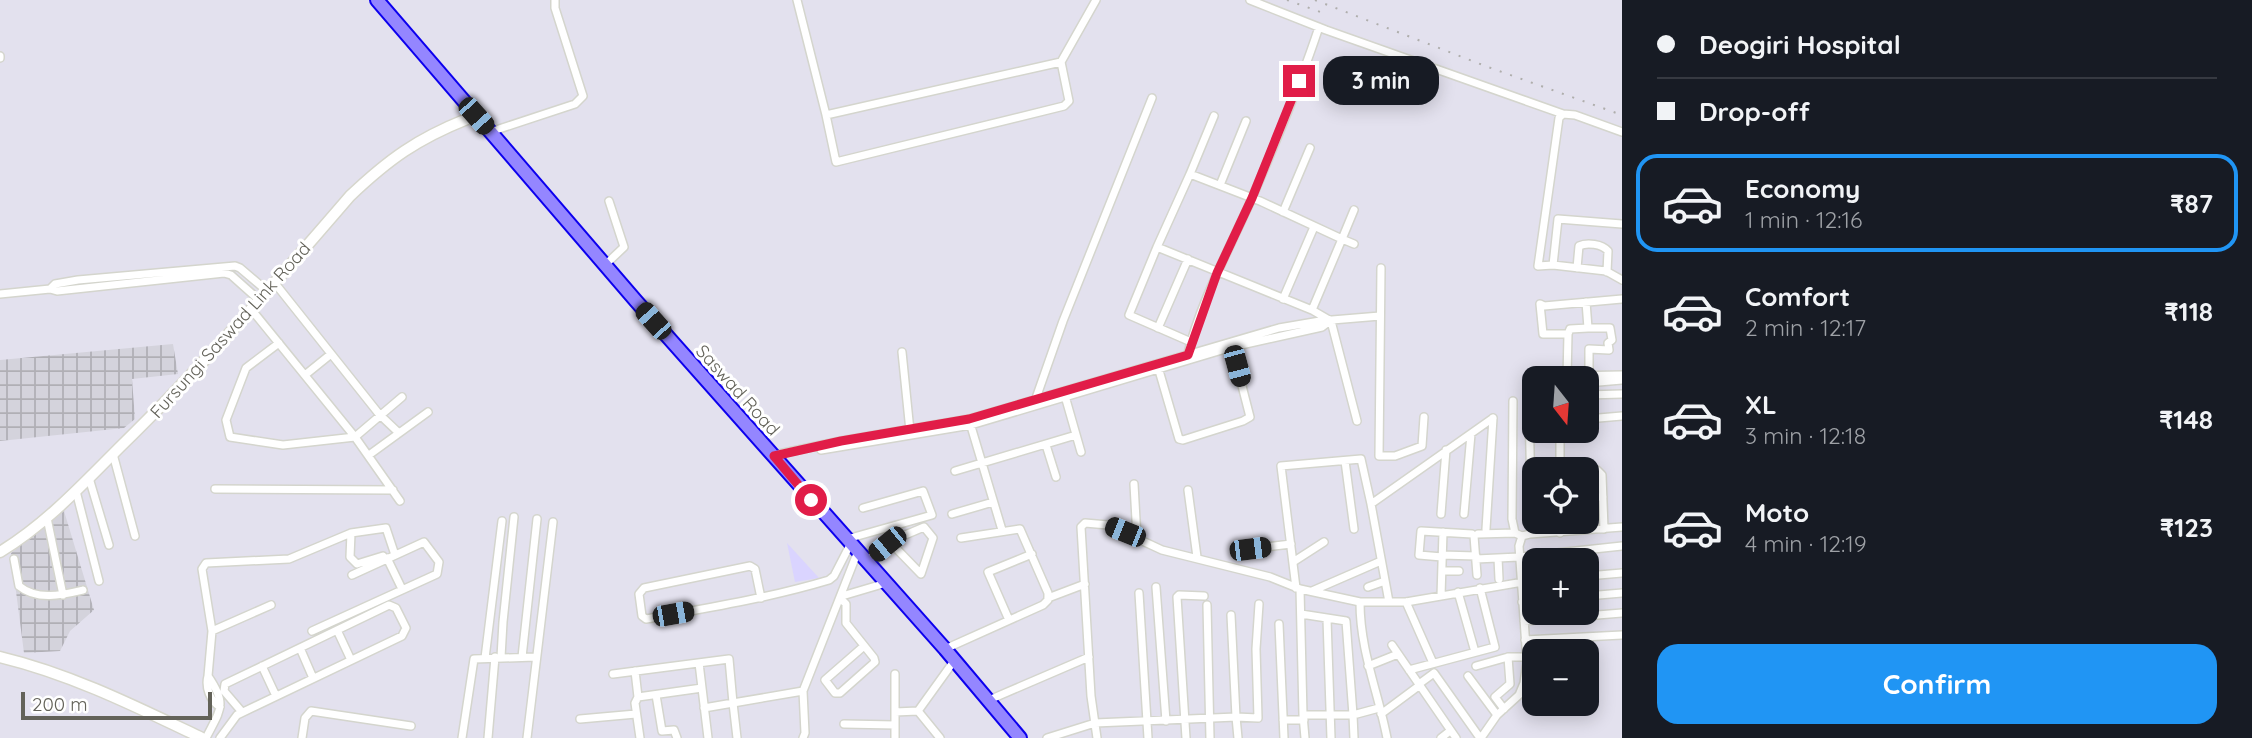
<!DOCTYPE html>
<meta charset="utf-8">
<style>
:root{--surface:#171b24;--page:#242831;--text:#f1f3f6;--muted:#9ea1a6;--line:#363941;--accent:#2095f4}
body{margin:0;font-family:Quicksand,sans-serif;background:var(--page);color:var(--text);height:100vh;display:flex;flex-direction:column;font-size:26px;white-space:nowrap}
*{box-sizing:border-box;margin:0}
p{font-size:23px;color:var(--muted)}
.icon{flex:none;width:38px;height:38px;fill:none;stroke:currentColor;stroke-width:2;stroke-linecap:round;stroke-linejoin:round}
.map{position:relative;flex:1;overflow:hidden}
.sheet{display:flex;flex-direction:column;background:var(--surface);width:630px}
.sheet>*{flex:none}
.top-card{display:grid;align-content:center;height:154px;padding:0 35px;background:var(--surface)}
.needle{width:46px;rotate:163deg}
.tools{position:absolute;left:1522px;top:366px;display:grid;gap:14px}
.tools a{display:grid;place-items:center;width:77px;height:77px;border-radius:14px;background:var(--surface);box-shadow:0 4px 18px #0003;font-size:35px}
.scale{position:absolute;left:21px;bottom:18px;width:191px;box-sizing:border-box;padding-left:7px;border:4px solid #636259;border-top:0;font-size:19px;line-height:24px;white-space:nowrap;color:#636259;-webkit-text-stroke:5px #fff;paint-order:stroke}
.end{position:absolute;width:32px;height:32px;margin:-16px;border:9px solid #e11d48;background:#fff;box-shadow:0 0 0 4px #fff}
.from{border-radius:50%}
.bubble{position:absolute;height:49px;border-radius:21px;background:var(--surface);box-shadow:0 4px 18px #0003;font-size:23px;font-weight:800;line-height:49px;text-align:center}
.car{position:absolute;width:21px;height:42px;margin:-21px -10px;border-radius:9px;box-shadow:0 0 5px 2px #0007;background:linear-gradient(#222 24%,#8ab4d8 0 40%,#222 0 76%,#8ab4d8 0 86%,#222 0)}
.top-card b{display:flex;align-items:center;gap:24px;height:66px;font-size:26px}
.top-card b+b{border-top:2px solid var(--line)}
.top-card i{width:18px;height:18px;background:var(--text)}
ul{padding:0;list-style:none}
li{display:flex;align-items:center;gap:21px;height:98px;margin:0 14px 10px;padding:0 21px;border:4px solid transparent;border-radius:21px}
li div{flex:1}
li b{display:block;font-size:26px}
li em{font-style:normal;font-weight:800}
li.current{border-color:var(--accent)}
li>.icon{width:63px;height:63px;stroke-width:1.5}
.action{display:flex;gap:14px;margin-top:auto;padding:14px 35px}
.action a{flex:1;height:80px;border-radius:21px;background:var(--accent);color:#fff;font-size:28px;font-weight:800;line-height:80px;text-align:center}
main{display:flex;flex:1;min-height:0}
.map>svg:first-child{display:block}
.commercial{fill:#dad4ff}
.industrial{fill:url(#industrial-grid)}
.lines{fill:none;stroke-linecap:round;stroke-linejoin:round}
.street-casing{stroke:#d4d5cd;stroke-width:10}
.secondary-casing{stroke:#d6d6cc;stroke-width:13}
.highway-casing{stroke:#0d00ee;stroke-width:16}
.street{stroke:#fff;stroke-width:7}
.secondary{stroke:#fff;stroke-width:10}
.highway{stroke:#9486ff;stroke-width:12}
.rail{stroke:#afaeac;stroke-width:2;stroke-dasharray:2 9;stroke-linecap:butt}
.route{stroke:#e11d48;stroke-width:9}
.labels{text-anchor:middle;dominant-baseline:central;stroke-width:6;stroke-linejoin:round;paint-order:stroke}
.street-label{font-size:18px;fill:#636259;stroke:#fff}
</style>
<main>
<div class="map">
<svg width="1622" height="738" viewBox="0 0 1622 738">
<defs>
<pattern id="industrial-grid" width="8" height="8" patternUnits="userSpaceOnUse" patternTransform="scale(1.75)"><rect width="8" height="8" fill="#d4d3dc"/><path d="M0 4h8M4 0v8" fill="none" stroke="#b0afb5"/></pattern>
</defs>
<rect width="100%" height="100%" fill="#e3e1ee"/>
<!-- commercial -->
<path class="commercial" d="M787 543 819 578 795 582Z"/>
<!-- industrial -->
<path class="industrial" d="M173 344 178 374 132 379 135 419 124 428 0 441V360Z
M64 511 94 610 70 631 60 651 24 653 11 553Z"/>
<g class="lines">
<defs>
<path id="street" d="M797 0 826 115 1061 62 1069 101 1064 106 836 162 826 115
M1250 0 1326 30 1563 114
M0 56V58
M1061 62 1096 0
M490 132 575 104 583 96 555 8V0
M1622 132 1575 115 1563 114 1559 118 1538 266 1553 265 1606 271 1622 280
M1190 174 1214 116
M1220 185 1246 121
M1354 210 1342 239 1354 244
M1283 212 1310 148
M1157 247 1129 315 1191 342
M605 265 624 247 609 201
M1553 265 1558 219 1622 224
M1381 268 1379 456H1395L1422 446 1424 417
M1577 268 1579 246C1587 242 1602 244 1608 251L1607 272
M274 282 379 414 399 433
M50 289 55 284 78 280 235 266 240 268 267 291
M0 294 50 289 57 291 224 273 231 275 259 300
M1283 299 1314 227
M1586 302 1588 328H1610L1612 340 1608 343 1609 350 1589 349V375
M251 309 355 437 283 445 230 437 226 420 246 368 279 343
M1312 310 1342 239 1260 201 1190 174 1157 247 1312 310 1331 321 1357 421
M1158 328 1188 259
M1568 334 1570 329 1588 328
M902 352 910 431
M1187 357C1200 302 1229 250 1252 198 1276 142 1300 85 1319 27
M1158 367 1179 439 1183 440 1243 421 1250 417 1231 343
M305 375 331 354
M1567 376 1622 375
M1567 378 1568 334H1543L1540 304 1544 306 1622 299
M1587 383 1622 380
M1587 395 1622 394
M1065 396 1081 452
M1535 400 1531 401 1529 406 1531 495 1535 497
M1035 401 1063 321 1152 98
M1513 401 1512 519 1515 533 1522 536
M1587 419 1622 416
M970 423 1002 530
M1560 430V469
M1046 445 1056 477
M821 450 971 425 1232 347 1322 327 1330 321
M113 454 135 536
M369 455 428 412
M774 455 841 441 969 419 1279 328 1320 321 1380 316
M1345 461 1354 529
M955 471 1076 435
M1587 471 1597 470 1602 475 1604 529
M89 478 109 545
M1134 484 1137 538
M215 489 393 490
M1188 490 1197 557
M76 491 99 581
M1587 497H1603
M400 501 355 437 402 397
M952 514 993 502
M1441 514 1446 450
M1464 514 1471 434
M47 518 63 595
M1486 529 1493 418
M351 533 350 557 357 564 383 556
M1560 533V522
M1478 534 1515 533
M847 539 932 515 923 491 863 508
M1250 549 1291 544
M1442 555 1476 556
M1442 557 1419 555 1421 531 1472 534 1474 536 1477 575
M387 558 402 589
M1498 558 1499 579
M14 559 19 586C37 601 62 595 83 590
M1476 559 1519 557 1622 546
M866 561 891 541 924 527 933 538 921 574 890 542
M1293 562 1324 542
M1442 571H1459
M1587 576 1622 573
M1156 587 1166 721
M1368 587 1385 581
M1296 588 1281 466 1361 459 1371 504
M1300 589 1303 715
M1312 591 1381 561
M1458 592 1475 652
M1139 593 1148 738
M842 596 886 583
M1441 596 1443 532
M1587 596 1622 593
M761 598 755 569 750 566 644 588 639 594 642 616 646 619C708 608 769 598 829 580L834 576 851 543
M1048 598 1085 584
M841 599 846 604V623L874 658 875 662 840 693H835L825 680 864 646
M1360 602C1360 651 1378 691 1387 738
M1389 602 1371 504 1493 418
M1406 602 1433 663
M1522 602 1535 601
M1207 605 1210 738
M1301 614 1346 621 1353 715H1303L1305 738
M1231 615 1236 717 1258 718 1256 649 1259 604
M1327 619 1331 738
M1009 620 988 572 1032 554
M1524 621 1622 613
M1279 624 1284 738
M337 630 351 660
M212 631 202 569 206 563 289 559 351 533 386 528 395 555
M312 631 437 574 439 562 424 542 352 575
M1525 640 1622 635
M1392 645 1456 738
M300 648 313 678
M945 649 1043 605 1048 600V593L1020 529 961 538
M501 657 503 622 514 517
M522 657 537 519
M485 658 502 521
M699 663 708 738
M262 666 276 696
M1368 666 1398 654
M1476 666 1508 657H1526
M1409 670 1495 647 1480 588
M635 671 638 697
M613 674 729 659 733 703 704 708
M895 674V738
M208 676 212 631 271 605
M1468 676 1497 715
M1419 684 1434 673 1480 738
M656 695 662 731 674 730 677 738
M989 700 1089 657
M1504 709 1495 697 1510 684 1508 657
M918 711 954 661
M918 711 940 738
M895 712 918 711
M1381 714 1420 685
M580 719 636 714
M1283 720H1304
M844 724 895 725
M206 738C220 710 228 705 208 676 205 687 210 701 220 707
M220 738 237 715 402 636 406 628 396 608 389 605 225 684 224 691 242 712
M302 738 305 718 311 711 411 726
M462 738 474 659 535 657
M488 738 495 657
M527 738 553 522
M640 738 635 703 638 697 702 688
M737 738 733 703 803 691
M803 738 805 733 803 691 858 551
M1047 738 1095 723 1236 717 1238 738
M1097 738 1091 696 1081 527 1085 523 1108 525 1162 550 1270 577 1300 589 1360 602H1406L1535 580
M1186 738 1177 597 1179 595 1204 596
M1354 738 1353 715 1379 708
M1441 738 1450 731
M1481 738 1497 715 1519 695 1524 683 1527 662 1519 546 1522 536 1530 534 1622 527"/>
<path id="secondary" d="M0 552C46 524 82 485 120 447 201 368 276 282 350 196 389 159 417 139 467 119
M0 657C71 674 137 707 202 738"/>
<path id="highway" d="M377 0 636 301 945 649 1020 738"/>
</defs>
<!-- street casing -->
<use href="#street" class="street-casing"/>
<!-- secondary casing -->
<use href="#secondary" class="secondary-casing"/>
<!-- highway casing -->
<use href="#highway" class="highway-casing"/>
<!-- street -->
<use href="#street" class="street"/>
<!-- secondary -->
<use href="#secondary" class="secondary"/>
<!-- highway -->
<use href="#highway" class="highway"/>
<!-- rail -->
<path class="rail" d="M1287 0 1326 14
M1315 0 1488 67 1622 115"/>
</g>
<g class="lines">
<!-- route -->
<path class="route" d="M811 500 774 456 841 441 969 419 1188 355 1217 273 1252 198 1299 81"/>
</g>
<g class="labels">
<!-- street labels -->
<g class="street-label">
<text transform="translate(230 330) rotate(-48)">Fursungi Saswad Link Road</text>
<text transform="translate(738 390) rotate(48)">Saswad Road</text>
</g>
</g>
</svg>
<div class="tools">
<a><svg class="needle" viewBox="-14 -14 28 28"><path d="M0-13l5 13h-10z" fill="#e53935"/><path d="M0 13l5-13h-10z" fill="#9ea1a6"/></svg></a>
<a><svg class="icon" aria-label="locate" viewBox="0 0 24 24"><circle cx="12" cy="12" r="6"/><path d="M12 2v4M12 18v4M2 12h4M18 12h4"/></svg></a>
<a>+</a>
<a>−</a>
</div>
<div class="scale">200 m</div>
<i class="end from" style="left:811px;top:500px"></i>
<i class="end" style="left:1299px;top:81px"></i>
<div class="bubble" style="left:1323px;top:56px;width:116px">3 min</div>
<i class="car" style="left:476px;top:116px;rotate:138deg"></i>
<i class="car" style="left:653px;top:321px;rotate:318deg"></i>
<i class="car" style="left:1237px;top:366px;rotate:165deg"></i>
<i class="car" style="left:1125px;top:532px;rotate:292deg"></i>
<i class="car" style="left:887px;top:544px;rotate:231deg"></i>
<i class="car" style="left:1250px;top:549px;rotate:83deg"></i>
<i class="car" style="left:673px;top:614px;rotate:80deg"></i>
</div>
<section class="sheet">
<div class="top-card">
<b><i class="from"></i>Deogiri Hospital</b>
<b><i></i>Drop-off</b>
</div>
<ul>
<li class="current"><svg class="icon" aria-label="car" viewBox="0 0 24 24"><path d="M5 17H2v-5l4-1 3-4h7l3 4 3 1v5h-3M9 17h6M6 11h13"/><circle cx="7" cy="17" r="2"/><circle cx="17" cy="17" r="2"/></svg><div><b>Economy</b><p>1 min · 12:16</p></div><em>₹87</em></li>
<li><svg class="icon" aria-label="car" viewBox="0 0 24 24"><path d="M5 17H2v-5l4-1 3-4h7l3 4 3 1v5h-3M9 17h6M6 11h13"/><circle cx="7" cy="17" r="2"/><circle cx="17" cy="17" r="2"/></svg><div><b>Comfort</b><p>2 min · 12:17</p></div><em>₹118</em></li>
<li><svg class="icon" aria-label="car" viewBox="0 0 24 24"><path d="M5 17H2v-5l4-1 3-4h7l3 4 3 1v5h-3M9 17h6M6 11h13"/><circle cx="7" cy="17" r="2"/><circle cx="17" cy="17" r="2"/></svg><div><b>XL</b><p>3 min · 12:18</p></div><em>₹148</em></li>
<li><svg class="icon" aria-label="car" viewBox="0 0 24 24"><path d="M5 17H2v-5l4-1 3-4h7l3 4 3 1v5h-3M9 17h6M6 11h13"/><circle cx="7" cy="17" r="2"/><circle cx="17" cy="17" r="2"/></svg><div><b>Moto</b><p>4 min · 12:19</p></div><em>₹123</em></li>
</ul>
<div class="action"><a>Confirm</a></div>
</section>
</main>
